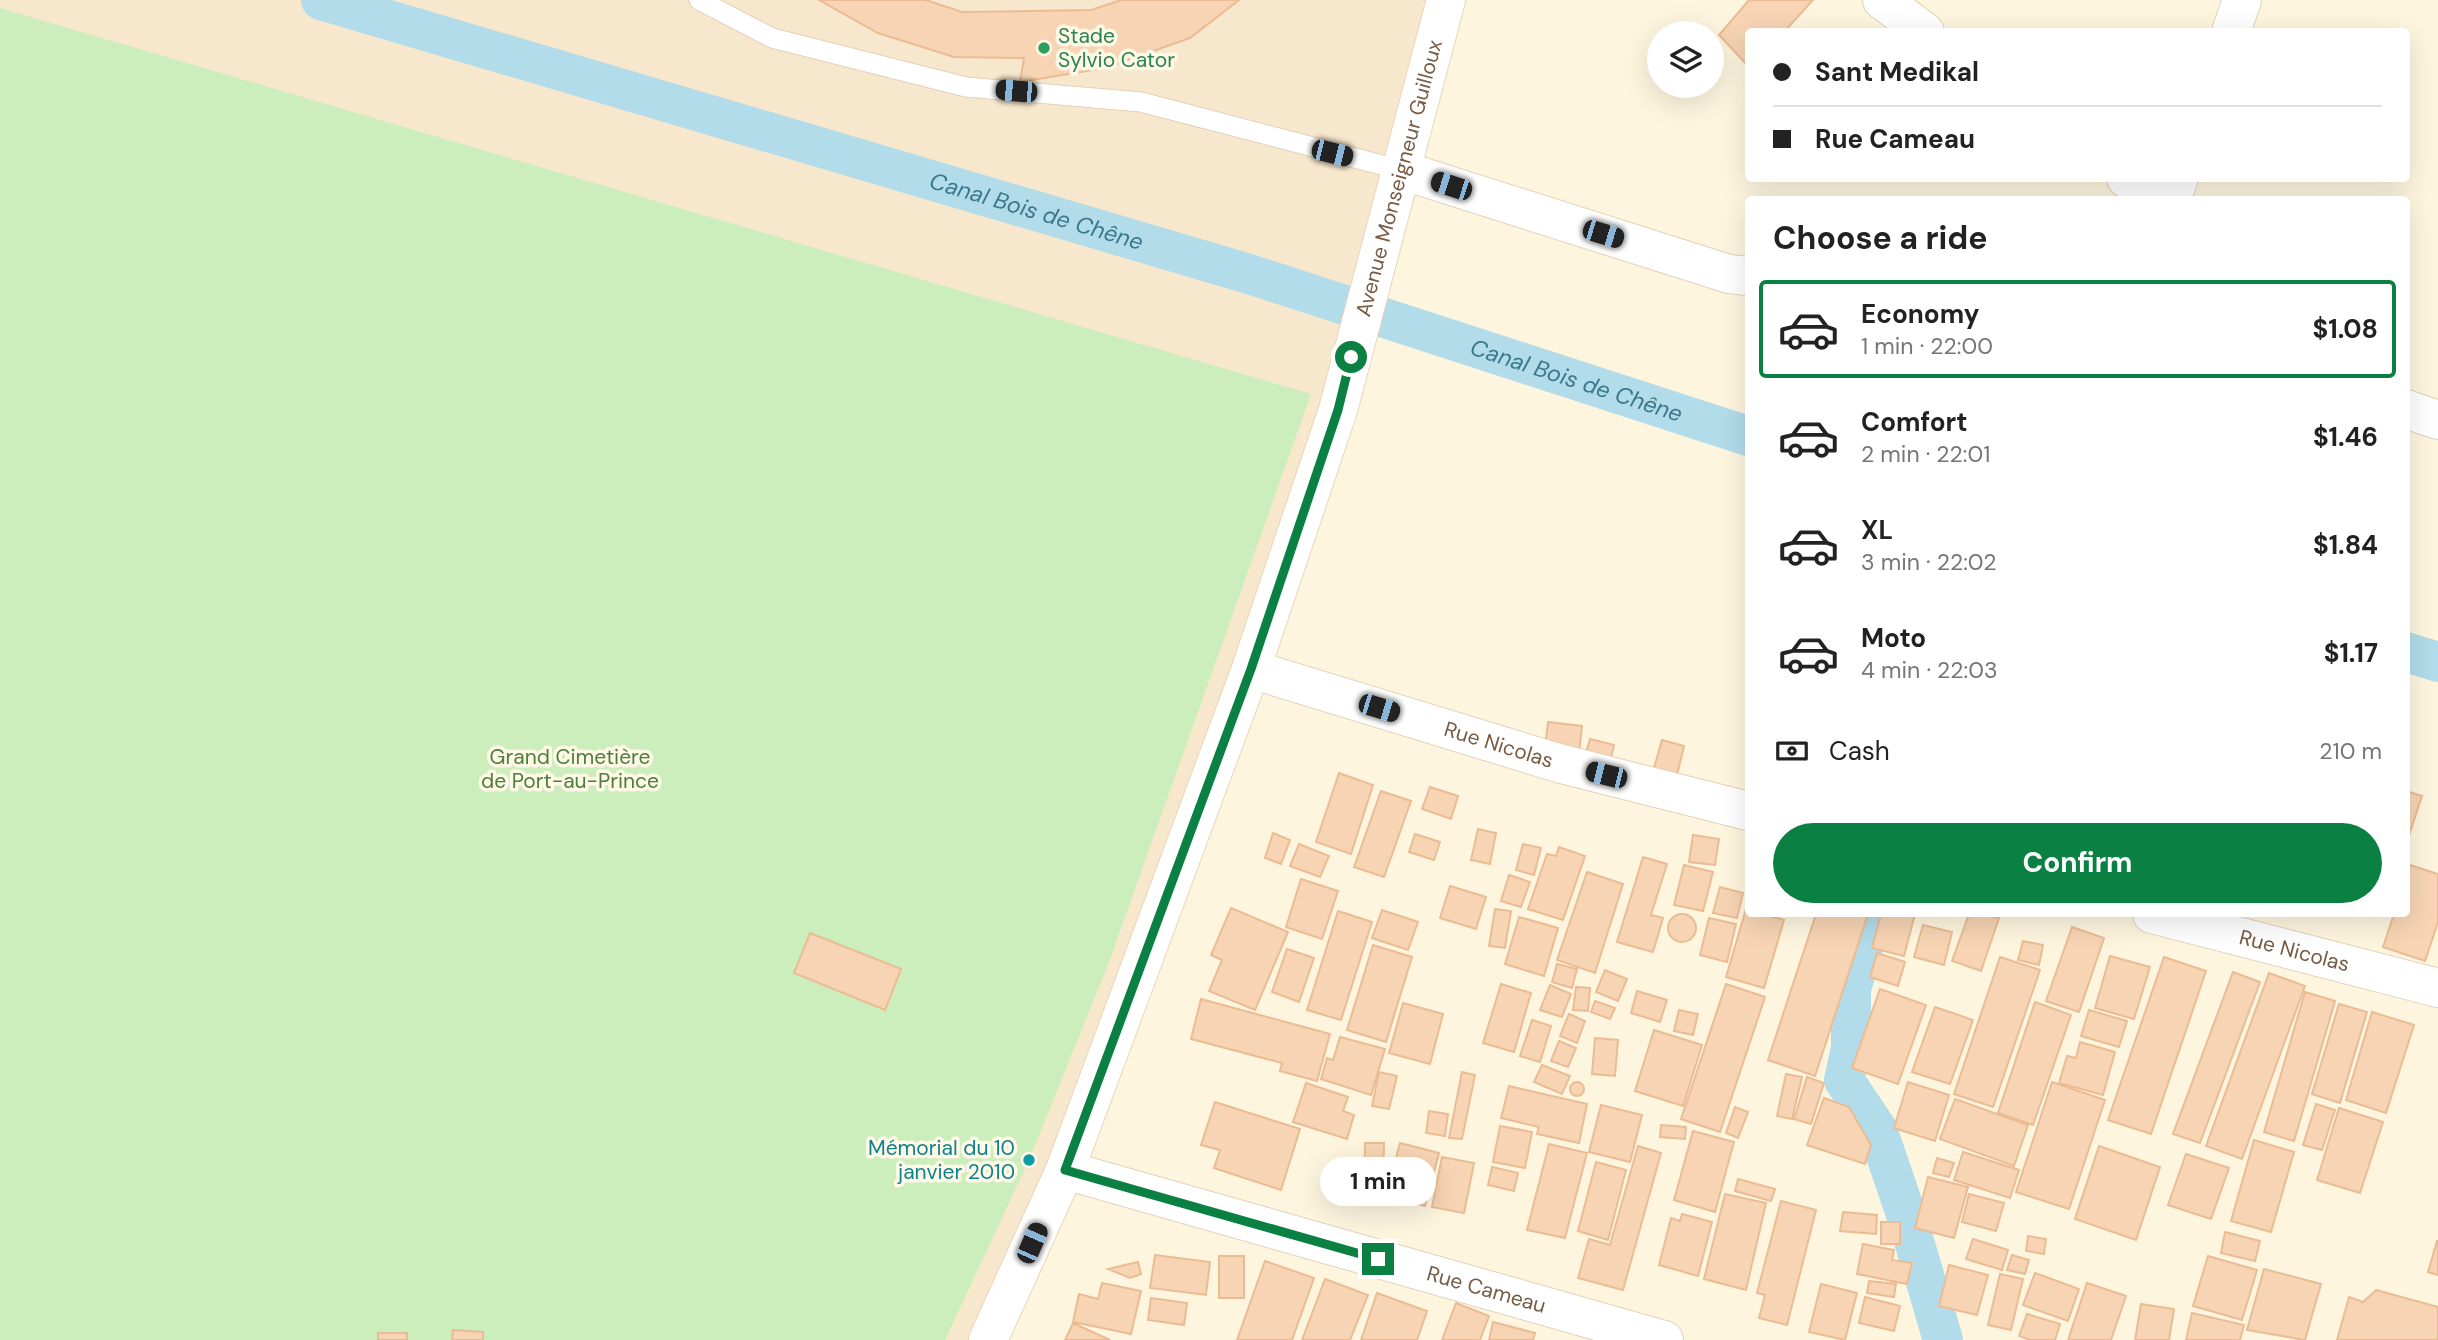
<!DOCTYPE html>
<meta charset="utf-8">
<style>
:root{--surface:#fff;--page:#f2f2f2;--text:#222;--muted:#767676;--line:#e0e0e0;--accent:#0b8043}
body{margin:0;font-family:"DM Sans",sans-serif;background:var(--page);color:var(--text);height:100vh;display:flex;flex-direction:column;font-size:26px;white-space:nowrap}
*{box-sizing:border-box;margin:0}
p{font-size:23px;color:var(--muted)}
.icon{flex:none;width:38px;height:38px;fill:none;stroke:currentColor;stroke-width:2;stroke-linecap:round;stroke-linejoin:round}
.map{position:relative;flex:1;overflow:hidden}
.drawer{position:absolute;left:1745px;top:196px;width:665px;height:721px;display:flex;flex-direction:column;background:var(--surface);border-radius:7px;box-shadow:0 7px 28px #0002}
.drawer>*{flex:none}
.banner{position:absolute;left:1745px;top:28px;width:665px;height:154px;border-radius:7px;box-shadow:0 7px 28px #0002;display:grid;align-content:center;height:154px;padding:0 28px;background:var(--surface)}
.tools{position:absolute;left:1647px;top:21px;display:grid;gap:14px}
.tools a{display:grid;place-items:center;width:77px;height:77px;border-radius:50%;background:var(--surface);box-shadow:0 7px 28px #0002;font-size:35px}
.end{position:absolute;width:32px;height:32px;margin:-16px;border:9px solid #0b8043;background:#fff;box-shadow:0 0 0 4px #fff}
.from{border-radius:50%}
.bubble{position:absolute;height:49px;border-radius:24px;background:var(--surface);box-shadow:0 7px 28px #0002;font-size:23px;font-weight:700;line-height:49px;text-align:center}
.car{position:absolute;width:21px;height:42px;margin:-21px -10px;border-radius:9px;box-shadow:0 0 5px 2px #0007;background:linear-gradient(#222 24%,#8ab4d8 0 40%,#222 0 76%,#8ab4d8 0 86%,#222 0)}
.banner b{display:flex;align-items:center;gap:24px;height:66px;font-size:26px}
.banner b+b{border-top:2px solid var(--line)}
.banner i{width:18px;height:18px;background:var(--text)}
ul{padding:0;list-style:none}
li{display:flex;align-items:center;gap:21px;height:98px;margin:0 14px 10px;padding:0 14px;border:4px solid transparent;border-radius:7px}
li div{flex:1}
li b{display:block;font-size:26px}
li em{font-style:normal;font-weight:700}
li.current{border-color:var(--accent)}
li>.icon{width:63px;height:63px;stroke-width:1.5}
h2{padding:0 28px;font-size:32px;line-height:84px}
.pay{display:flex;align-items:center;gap:18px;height:77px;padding:0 28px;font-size:26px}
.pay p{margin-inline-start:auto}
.action{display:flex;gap:14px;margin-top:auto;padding:14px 28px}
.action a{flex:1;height:80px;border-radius:42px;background:var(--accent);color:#fff;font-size:28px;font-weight:700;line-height:80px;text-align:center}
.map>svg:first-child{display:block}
.residential{fill:#f7e7cd}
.green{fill:#ccedbc}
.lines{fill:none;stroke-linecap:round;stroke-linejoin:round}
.canal{stroke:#b2dce9;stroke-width:40}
.building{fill:#f6d4b4;stroke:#ebbc93;stroke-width:2}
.lane-casing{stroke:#e3d1ba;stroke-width:21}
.street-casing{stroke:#e3d1ba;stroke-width:40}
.secondary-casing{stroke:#ebd5b9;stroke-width:40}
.lane{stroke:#fff;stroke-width:19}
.street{stroke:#fff;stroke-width:38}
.secondary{stroke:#fff;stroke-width:38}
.route{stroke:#0b8043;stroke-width:9}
.leisure-dot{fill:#2e9e5b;stroke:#fff8e7;stroke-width:2.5}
.culture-dot{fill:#0f9aa8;stroke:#fff8e7;stroke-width:2.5}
.labels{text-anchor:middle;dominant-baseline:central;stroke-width:7;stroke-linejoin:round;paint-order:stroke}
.leisure-label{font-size:21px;fill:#27864d;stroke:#fff8e7;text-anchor:start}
.street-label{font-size:21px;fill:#775b44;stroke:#fff8e7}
.park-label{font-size:21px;fill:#497e3b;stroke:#fff8e7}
.culture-label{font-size:21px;fill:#0d838f;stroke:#fff8e7;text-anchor:end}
.water-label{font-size:23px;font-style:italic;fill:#3c788d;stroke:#fff8e7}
</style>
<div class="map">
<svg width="2438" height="1340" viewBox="0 0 2438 1340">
<rect width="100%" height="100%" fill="#fef5df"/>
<!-- residential -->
<path class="residential" d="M0 0H1448L1372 277 1065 1170 986 1340H0Z"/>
<!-- green -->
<path class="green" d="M0 8 1311 394 1109 962 1029 1160 945 1340H0Z"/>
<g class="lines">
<!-- canal -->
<g class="canal">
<path id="s1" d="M321 0 1249 274 1748 436"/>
<path d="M2406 652 2438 662"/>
<path d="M1873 914 1851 989V1048L1844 1080 1877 1129 1907 1217 1943 1340"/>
</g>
</g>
<!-- building -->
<path class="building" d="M819 0H926L962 12 1091 10 1121 0H1239L1190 38 1105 68 1020 82 1024 58 954 57 878 33Z
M1749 0H1813L1784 32H1748V66L1719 35Z
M1548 722 1582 726 1579 753 1545 748Z
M1590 739 1614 745 1610 762 1585 756Z
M1662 740 1684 746 1677 775 1654 768Z
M1339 773 1373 785 1351 854 1316 842Z
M1430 787 1458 796 1451 819 1422 809Z
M1381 791 1411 801 1384 877 1354 867Z
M2406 791 2422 796 2406 844Z
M1478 829 1496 833 1490 864 1471 860Z
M1273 833 1290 840 1281 864 1265 858Z
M1415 834 1440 842 1434 860 1409 852Z
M1693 835 1719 839 1715 865 1689 862Z
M1299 844 1329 856 1320 877 1290 866Z
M1523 844 1541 848 1534 875 1516 870Z
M1559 847 1585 856 1563 920 1528 909 1547 854 1556 856Z
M1643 857 1667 864 1651 915 1663 918 1653 952 1617 942Z
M1684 865 1713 872 1703 911 1674 905Z
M2410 865 2438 874V922L2425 961 2383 947 2394 914H2406V875Z
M1587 872 1623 884 1595 973 1557 960Z
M1509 875 1530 882 1521 907 1501 901Z
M1301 879 1338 891 1322 939 1286 927Z
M1450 886 1486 897 1476 929 1440 918Z
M1720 887 1743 893 1737 918 1713 913Z
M1231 908 1288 932 1255 1010 1209 991 1222 960 1211 955Z
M1495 909 1511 911 1505 948 1489 946Z
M1746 909H1748V914H1762L1784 920 1764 988 1726 977Z
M1382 910 1418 922 1408 950 1372 938Z
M1338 911 1372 922 1341 1020 1307 1010Z
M1668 928a14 14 0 1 1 28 0a14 14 0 1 1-28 0Z
M1816 914H1868L1815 1076 1768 1060Z
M1881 914H1915L1904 956 1872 948Z
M1969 914H1985L1999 918 1981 971 1952 961Z
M1519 917 1558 928 1544 976 1505 964Z
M1709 918 1736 924 1727 962 1700 955Z
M1923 925 1952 932 1944 965 1914 957Z
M2072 927 2104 938 2079 1012 2046 1001Z
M810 933 901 969 885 1010 794 973Z
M2023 941 2043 945 2039 965 2018 960Z
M1373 945 1412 957 1386 1042 1347 1030Z
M1287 949 1314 958 1299 1002 1272 992Z
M1877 953 1905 962 1898 986 1870 977Z
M2110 956 2150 967 2134 1019 2095 1008Z
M2000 957 2040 970 1993 1107 1954 1094Z
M2164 957 2206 971 2151 1134 2108 1120Z
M1557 964 1577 969 1572 988 1552 982Z
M1605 970 1627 979 1618 1001 1596 992Z
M2233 972 2260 982 2200 1143 2173 1134Z
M2269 973 2305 986 2242 1159 2206 1146Z
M1501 984 1531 993 1514 1052 1483 1043Z
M1726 984 1765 997 1720 1132 1681 1119Z
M1550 985 1571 994 1562 1017 1540 1010Z
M1576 987 1590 988 1588 1011 1573 1010Z
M1880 989 1926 1005 1898 1084 1852 1068Z
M1637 991 1667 1000 1660 1022 1631 1013Z
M2305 992 2335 1001 2294 1141 2264 1132Z
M1201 999 1330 1034 1317 1081 1280 1071 1282 1063 1191 1039Z
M1595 1001 1615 1008 1610 1019 1591 1012Z
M2035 1002 2071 1015 2033 1125 1998 1113Z
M1403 1003 1443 1014 1430 1064 1389 1053Z
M2339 1004 2367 1012 2340 1103 2312 1094Z
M1935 1007 1973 1020 1950 1084 1912 1072Z
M1679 1010 1698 1014 1693 1035 1674 1031Z
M2089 1010 2127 1021 2119 1047 2081 1036Z
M2372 1012 2414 1025 2386 1113 2346 1100Z
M1569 1014 1585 1021 1577 1043 1560 1036Z
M1532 1020 1551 1026 1540 1062 1520 1056Z
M1654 1030 1702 1045 1683 1106 1635 1091Z
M1340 1037 1385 1049 1371 1095 1321 1079 1327 1058 1333 1060Z
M1595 1038 1618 1040 1615 1076 1592 1074Z
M1559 1041 1576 1048 1568 1067 1551 1061Z
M2080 1042 2115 1052 2103 1095 2059 1083 2067 1056 2076 1058Z
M1542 1065 1570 1076 1562 1094 1534 1082Z
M1379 1072 1397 1076 1389 1109 1372 1106Z
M1462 1072 1475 1075 1462 1139 1449 1138Z
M1786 1074 1802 1077 1792 1119 1777 1116Z
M1807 1077 1824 1083 1811 1124 1794 1119Z
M1570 1089a7 7 0 1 1 14 0a7 7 0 1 1-14 0Z
M1908 1082 1949 1095 1935 1141 1894 1128Z
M2052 1082 2105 1100 2069 1209 2016 1192Z
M1306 1083 1348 1097 1343 1111 1354 1115 1347 1139 1293 1122Z
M1509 1086 1587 1104 1579 1143 1537 1134 1539 1127 1501 1118Z
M1824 1098 1849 1107 1871 1145 1865 1164 1807 1145Z
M1955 1099 2028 1125 2014 1166 1940 1139Z
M1215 1102 1300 1129 1281 1190 1214 1168 1220 1150 1201 1145Z
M2316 1104 2335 1110 2322 1150 2303 1145Z
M1601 1105 1642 1115 1630 1162 1589 1152Z
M1735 1107 1748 1112 1738 1138 1726 1133Z
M2339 1108 2383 1122 2360 1193 2317 1180Z
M1429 1111 1448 1114 1445 1136 1426 1133Z
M1661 1125 1686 1127 1685 1139 1660 1137Z
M1500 1126 1532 1132 1525 1168 1493 1162Z
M1693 1131 1734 1142 1715 1212 1674 1200Z
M2254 1140 2294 1152 2271 1232 2231 1221Z
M1365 1143H1384L1383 1182 1364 1181Z
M1400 1143 1439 1153 1425 1206 1386 1196Z
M1549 1144 1587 1153 1565 1238 1527 1230Z
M1638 1146 1661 1153 1623 1290 1578 1278 1589 1239 1610 1245Z
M2099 1146 2160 1167 2136 1240 2075 1219Z
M1963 1152 2019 1170 2010 1198 1954 1180Z
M2186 1154 2229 1168 2211 1219 2168 1205Z
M1442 1157 1474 1163 1464 1213 1432 1207Z
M1937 1158 1954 1163 1949 1177 1933 1173Z
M1596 1162 1626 1170 1608 1240 1578 1231Z
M1492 1167 1518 1173 1514 1191 1488 1185Z
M1928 1177 1968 1187 1954 1238 1915 1228Z
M1738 1179 1775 1189 1771 1201 1735 1191Z
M1725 1194 1766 1203 1746 1290 1704 1279Z
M1969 1194 2004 1203 1996 1231 1962 1222Z
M1781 1201 1816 1210 1787 1325 1759 1318 1765 1295 1757 1293Z
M1843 1212 1877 1215 1876 1234 1840 1231Z
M1682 1214 1712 1222 1698 1276 1659 1265 1671 1218 1680 1221Z
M1881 1222H1900V1244H1881Z
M2225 1232 2260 1241 2255 1261 2221 1253Z
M2028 1236 2046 1239 2044 1254 2026 1251Z
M1973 1239 2008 1250 2002 1270 1966 1259Z
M2437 1241H2438V1275L2428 1272Z
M1863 1244 1894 1250 1892 1260 1912 1263 1907 1284 1857 1274Z
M1155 1255 1210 1262 1206 1295 1150 1288Z
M2012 1255 2029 1260 2025 1274 2007 1270Z
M1219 1256H1244V1298H1219Z
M2208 1256 2257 1270 2242 1320 2193 1306Z
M1265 1261 1314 1278 1292 1340H1237Z
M1138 1262 1141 1274 1130 1278 1108 1269Z
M1949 1265 1988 1275 1977 1315 1939 1306Z
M2264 1269 2321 1284 2305 1340 2247 1330Z
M2035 1273 2079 1289 2068 1321 2023 1305Z
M2000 1274 2023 1279 2011 1330 1988 1325Z
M1325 1279 1368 1295 1350 1340H1302Z
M1869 1281 1896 1284 1894 1297 1867 1293Z
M1102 1283 1141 1291 1131 1334 1073 1322 1079 1294 1098 1299Z
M2087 1283 2126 1296 2111 1340H2068Z
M1821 1284 1857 1293 1845 1340 1809 1332Z
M2376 1290 2438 1307V1340H2337L2349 1297 2363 1302Z
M1377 1293 1427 1311 1417 1340H1361Z
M1865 1297 1900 1306 1894 1331 1859 1323Z
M1151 1298 1187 1303 1184 1325 1148 1320Z
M1456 1303 1489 1316 1480 1340H1442Z
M2141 1304 2174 1309 2169 1340H2135Z
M2192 1313 2244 1325 2240 1340H2186Z
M2027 1314 2060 1324 2055 1340H2030L2019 1336Z
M1493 1322 1535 1333 1533 1340H1489Z
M1073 1323 1110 1340H1065Z
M453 1330 483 1332V1340H452Z
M378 1333H407V1340H378Z"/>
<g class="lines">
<defs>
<path id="lane" d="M699 0 772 38 966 87 1141 102 1401 170"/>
<g id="street">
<path d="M1882 0 1925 32"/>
<path d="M2231 32 2242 0"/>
<path d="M1401 170 1729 274 1748 276"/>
<path d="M2126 178 2155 200"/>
<path d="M2171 200 2179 178"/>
<path d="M2406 409 2438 420"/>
<path id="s2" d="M1251 669 1558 763 1748 811"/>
<path id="s3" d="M2152 914 2438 988"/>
<path id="s4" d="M1065 1170 1664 1340"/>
</g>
<g id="secondary">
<path id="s5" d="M988 1340 1065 1170 1251 669 1338 410 1446 0"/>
</g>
</defs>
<!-- lane casing -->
<use href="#lane" class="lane-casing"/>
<!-- street casing -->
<use href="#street" class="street-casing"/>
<!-- secondary casing -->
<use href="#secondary" class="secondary-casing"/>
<!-- lane -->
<use href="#lane" class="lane"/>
<!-- street -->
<use href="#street" class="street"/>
<!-- secondary -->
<use href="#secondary" class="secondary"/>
</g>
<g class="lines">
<!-- route -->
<path class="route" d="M1351 357 1338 410 1251 669 1065 1170 1378 1259"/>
</g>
<!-- markers -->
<circle class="leisure-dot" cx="1044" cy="48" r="7"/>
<circle class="culture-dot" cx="1029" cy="1160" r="7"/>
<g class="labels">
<!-- leisure labels -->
<g class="leisure-label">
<text x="1058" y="36">Stade<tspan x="1058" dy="24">Sylvio Cator</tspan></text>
</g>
<!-- street labels -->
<g class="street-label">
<text stroke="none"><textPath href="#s5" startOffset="1234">Avenue Monseigneur Guilloux</textPath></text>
<text stroke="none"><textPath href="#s2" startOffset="259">Rue Nicolas</textPath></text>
<text stroke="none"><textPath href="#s3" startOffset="147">Rue Nicolas</textPath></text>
<text stroke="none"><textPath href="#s4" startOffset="438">Rue Cameau</textPath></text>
</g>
<!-- park labels -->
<g class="park-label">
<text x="570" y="757">Grand Cimetière<tspan x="570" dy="24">de Port-au-Prince</tspan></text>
</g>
<!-- culture labels -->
<g class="culture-label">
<text x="1015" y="1148">Mémorial du 10<tspan x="1015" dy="24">janvier 2010</tspan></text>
</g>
<!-- water labels -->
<g class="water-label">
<text stroke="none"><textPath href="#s1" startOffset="746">Canal Bois de Chêne</textPath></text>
<text stroke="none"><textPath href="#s1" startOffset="1312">Canal Bois de Chêne</textPath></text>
</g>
</g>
</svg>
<div class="tools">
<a><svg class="icon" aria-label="layers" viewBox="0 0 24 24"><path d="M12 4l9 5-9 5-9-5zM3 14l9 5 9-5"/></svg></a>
</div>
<i class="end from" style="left:1351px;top:357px"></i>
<i class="end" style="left:1378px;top:1259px"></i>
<div class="bubble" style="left:1320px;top:1157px;width:116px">1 min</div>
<i class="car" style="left:1016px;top:91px;rotate:275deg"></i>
<i class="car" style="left:1332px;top:153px;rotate:104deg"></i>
<i class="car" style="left:1451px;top:186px;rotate:288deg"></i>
<i class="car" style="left:1603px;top:234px;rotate:107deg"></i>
<i class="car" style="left:1379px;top:708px;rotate:107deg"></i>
<i class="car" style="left:1606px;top:775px;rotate:284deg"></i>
<i class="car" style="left:1032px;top:1243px;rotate:24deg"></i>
<div class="banner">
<b><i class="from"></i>Sant Medikal</b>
<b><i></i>Rue Cameau</b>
</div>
<section class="drawer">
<h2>Choose a ride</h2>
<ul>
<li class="current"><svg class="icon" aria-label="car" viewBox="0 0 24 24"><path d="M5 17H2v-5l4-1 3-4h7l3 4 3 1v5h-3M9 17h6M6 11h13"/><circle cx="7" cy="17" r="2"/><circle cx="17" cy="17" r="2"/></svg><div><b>Economy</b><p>1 min · 22:00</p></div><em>$1.08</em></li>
<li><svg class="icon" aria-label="car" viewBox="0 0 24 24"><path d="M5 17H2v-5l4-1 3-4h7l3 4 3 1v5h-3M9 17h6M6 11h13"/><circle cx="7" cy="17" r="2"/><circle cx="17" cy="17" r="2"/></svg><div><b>Comfort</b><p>2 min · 22:01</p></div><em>$1.46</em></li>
<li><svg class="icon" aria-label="car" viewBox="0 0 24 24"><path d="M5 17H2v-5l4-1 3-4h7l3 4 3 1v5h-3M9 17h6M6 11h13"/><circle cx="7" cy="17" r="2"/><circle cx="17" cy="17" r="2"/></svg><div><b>XL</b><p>3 min · 22:02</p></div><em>$1.84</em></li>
<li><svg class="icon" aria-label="car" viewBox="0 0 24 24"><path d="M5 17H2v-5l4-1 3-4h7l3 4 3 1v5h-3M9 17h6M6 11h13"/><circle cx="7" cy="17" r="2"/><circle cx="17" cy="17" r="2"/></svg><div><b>Moto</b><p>4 min · 22:03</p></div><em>$1.17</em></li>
</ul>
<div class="pay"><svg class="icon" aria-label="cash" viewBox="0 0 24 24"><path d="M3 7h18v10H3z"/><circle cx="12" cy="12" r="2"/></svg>Cash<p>210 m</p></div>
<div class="action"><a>Confirm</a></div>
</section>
</div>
